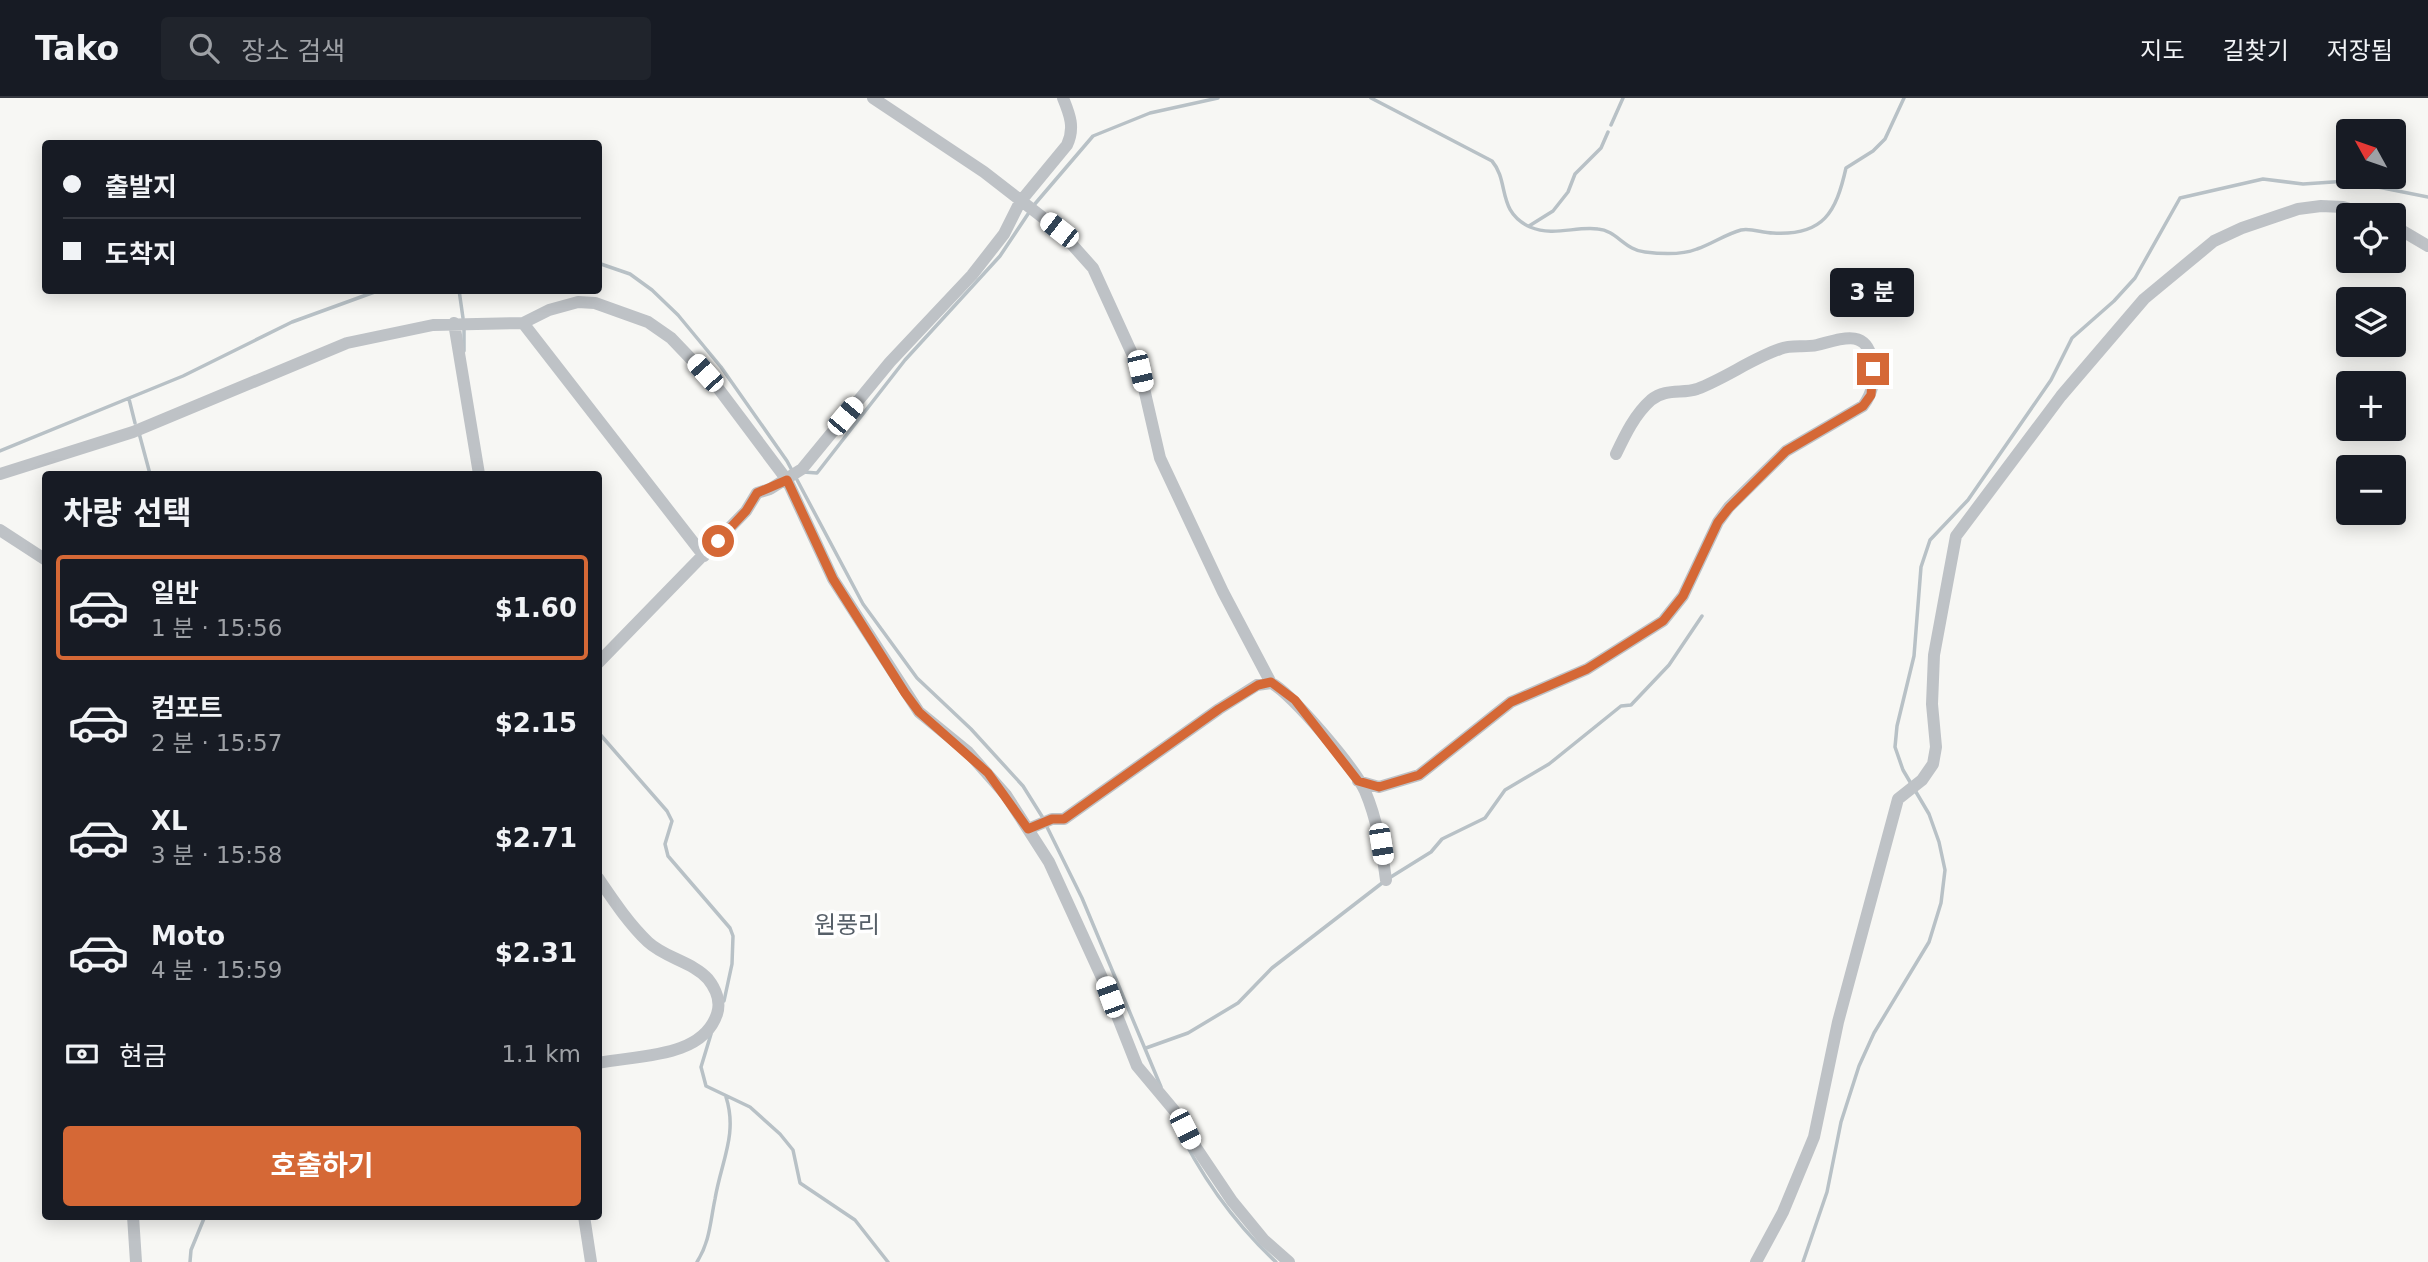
<!DOCTYPE html>
<html lang="ko">
<meta charset="utf-8">
<style>
:root{--surface:#171b24;--page:#20242c;--text:#f1f3f6;--muted:#9ea1a6;--line:#363941;--accent:#d56836}
body{margin:0;font-family:"DejaVu Sans","Noto Sans KR",sans-serif;background:var(--page);color:var(--text);height:100vh;display:flex;flex-direction:column;font-size:26px;white-space:nowrap}
*{box-sizing:border-box;margin:0}
p{font-size:23px;color:var(--muted)}
.icon{flex:none;width:38px;height:38px;fill:none;stroke:currentColor;stroke-width:2;stroke-linecap:round;stroke-linejoin:round}
.map{position:relative;flex:1;overflow:hidden}
.details{position:absolute;left:42px;top:373px;width:560px;height:749px;display:flex;flex-direction:column;background:var(--surface);border-radius:7px;box-shadow:0 4px 18px #0003}
.details>*{flex:none}
.guide{position:absolute;left:42px;top:42px;width:560px;height:154px;border-radius:7px;box-shadow:0 4px 18px #0003;display:grid;align-content:center;height:154px;padding:0 21px;background:var(--surface)}
.needle{width:46px;rotate:310deg}
.tools{position:absolute;left:2336px;top:21px;display:grid;gap:14px}
.tools a{display:grid;place-items:center;width:70px;height:70px;border-radius:7px;background:var(--surface);box-shadow:0 4px 18px #0003;font-size:35px}
.end{position:absolute;width:32px;height:32px;margin:-16px;border:9px solid #d56836;background:#fff;box-shadow:0 0 0 4px #fff}
.from{border-radius:50%}
.bubble{position:absolute;height:49px;border-radius:7px;background:var(--surface);box-shadow:0 4px 18px #0003;font-size:23px;font-weight:700;line-height:49px;text-align:center}
.car{position:absolute;width:21px;height:42px;margin:-21px -10px;border-radius:9px;box-shadow:0 0 5px 2px #0007;background:linear-gradient(#fff 24%,#345 0 40%,#fff 0 76%,#345 0 86%,#fff 0)}
.guide b{display:flex;align-items:center;gap:24px;height:66px;font-size:26px}
.guide b+b{border-top:2px solid var(--line)}
.guide i{width:18px;height:18px;background:var(--text)}
ul{padding:0;list-style:none}
li{display:flex;align-items:center;gap:21px;height:105px;margin:0 14px 10px;padding:0 7px;border:4px solid transparent;border-radius:7px}
li div{flex:1}
li b{display:block;font-size:26px}
li em{font-style:normal;font-weight:700}
li.current{border-color:var(--accent)}
li>.icon{width:63px;height:63px;stroke-width:1.5}
h2{padding:0 21px;font-size:32px;line-height:84px}
.pay{display:flex;align-items:center;gap:18px;height:77px;padding:0 21px;font-size:26px}
.pay p{margin-inline-start:auto}
.primary-button{display:flex;gap:14px;margin-top:auto;padding:14px 21px}
.primary-button a{flex:1;height:80px;border-radius:7px;background:var(--accent);color:#fff;font-size:28px;font-weight:700;line-height:80px;text-align:center}
header{display:flex;align-items:center;gap:42px;box-sizing:border-box;height:98px;padding:0 35px;background:var(--surface);border-bottom:2px solid var(--line)}
header strong{font-size:33px}
nav{display:flex;gap:38px;margin-inline-start:auto;font-size:24px}
.search{width:490px;height:63px;background:var(--page);display:flex;align-items:center;gap:18px;box-sizing:border-box;padding:0 24px;border-radius:7px;color:var(--muted);font-size:26px}
.map>svg:first-child{display:block}
.lines{fill:none;stroke-linecap:round;stroke-linejoin:round}
.stream{stroke:#b8c1c6;stroke-width:3.5}
.minor{stroke:#bec2c6;stroke-width:12}
.route{stroke:#d56836;stroke-width:9}
.labels{text-anchor:middle;dominant-baseline:central;stroke-width:7;stroke-linejoin:round;paint-order:stroke}
.quarter-label{font-size:24px;fill:#565f68;stroke:#fff}
</style>
<header>
<strong>Tako</strong>
<div class="search"><svg class="icon" aria-label="search" viewBox="0 0 24 24"><circle cx="10" cy="10" r="6"/><path d="M15 15l6 6"/></svg>장소 검색</div>
<nav><a>지도</a><a>길찾기</a><a>저장됨</a></nav>
</header>
<div class="map">
<svg width="2428" height="1164" viewBox="0 0 2428 1164">
<rect width="100%" height="100%" fill="#f7f7f4"/>
<g class="lines">
<!-- stream -->
<path class="stream" d="M1371 0 1492 63C1510 84 1496 113 1530 129 1554 139 1575 128 1598 131 1616 132 1626 153 1645 154 1661 156 1682 157 1697 151 1712 146 1726 136 1741 132 1752 130 1762 135 1773 135 1824 138 1836 114 1846 70L1873 53 1885 41 1904 0
M1611 27 1623 0
M1034 107 1093 38 1150 15 1218 0
M1529 128 1553 113 1568 94 1575 76 1601 50 1608 34
M598 165 630 176 652 192 678 217 721 269 787 363 863 506 917 580 971 631 1023 688 1043 720
M459 192 463 220
M464 230V253
M129 301 135 325
M139 335 150 376
M0 353 183 278 292 224 380 192
M803 374 817 375 905 262 1000 158 1030 113
M598 634 667 713 672 723 665 746 668 758 730 830 733 838 732 866 724 903
M1046 727 1082 800 1161 989
M711 936 701 969 706 988 750 1009 780 1036 793 1052 800 1085 855 1122 888 1164
M1146 950 1188 935 1238 905 1272 870 1386 782 1431 754 1442 741 1485 720 1505 692 1549 666 1621 608 1631 607 1669 567 1702 518
M1174 1022C1199 1075 1233 1124 1276 1164
M190 1164 191 1152 205 1118
M697 1164C710 1143 710 1125 715 1101 721 1064 738 1036 726 999
M1803 1164 1827 1094 1841 1024 1859 968 1874 935 1929 844 1941 805 1945 772 1939 744 1929 716 1903 672 1895 649 1897 628 1914 558 1921 469 1930 442 1968 402 2051 282 2072 240 2114 203 2135 180 2180 100 2263 81 2303 86 2348 83 2428 99"/>
<!-- minor -->
<path class="minor" d="M873 0 984 74 1059 132 1093 170 1140 273 1160 360 1223 494 1271 585
M2394 128 2428 148
M454 225 479 376
M523 225 704 458
M0 376 133 334 347 245 433 227 523 225 549 212 578 204 595 205 648 224 671 240 715 286 787 382 833 481 919 614 968 654 1006 697 1049 764 1103 882 1137 968 1178 1017 1193 1045 1232 1103 1264 1142 1289 1164
M0 432 46 462
M598 565 746 413 757 395 770 391 802 371 890 264 972 177 1004 136 1020 104 1067 47C1075 30 1070 17 1063 0
M1358 683 1379 689 1419 677 1511 604 1587 571 1663 523 1683 498 1718 424 1729 409 1786 353 1863 308C1874 293 1875 280 1872 262 1866 230 1841 241 1817 247 1804 250 1792 246 1780 251 1751 261 1726 280 1697 291 1682 296 1666 290 1651 302 1635 316 1625 337 1616 356
M1028 731 1052 721H1064L1219 611 1257 587 1271 585C1290 593 1357 673 1365 693 1377 721 1382 752 1386 782
M598 780C613 802 629 826 648 844 665 860 693 864 708 881 716 891 721 904 717 916 702 961 636 957 598 965
M133 1118 136 1164
M584 1118 591 1164
M1756 1164 1783 1114 1814 1039 1838 924 1898 701 1922 682 1933 666 1936 649 1932 606 1934 557 1956 438 2061 298 2144 201 2214 143 2242 130 2298 111 2321 108 2343 109 2369 117"/>
</g>
<g class="lines">
<!-- route -->
<path class="route" d="M718 443 746 413 757 395 787 382 833 481 905 595 919 614 988 675 1028 731 1052 721H1064L1219 611 1258 587 1271 584 1295 602 1358 683 1379 689 1419 677 1511 604 1587 571 1663 523 1683 498 1718 424 1729 410 1786 353 1863 308 1871 297 1873 271"/>
</g>
<g class="labels">
<!-- quarter labels -->
<g class="quarter-label">
<text x="847" y="827">원풍리</text>
</g>
</g>
</svg>
<div class="tools">
<a><svg class="needle" viewBox="-14 -14 28 28"><path d="M0-13l5 13h-10z" fill="#e53935"/><path d="M0 13l5-13h-10z" fill="#9ea1a6"/></svg></a>
<a><svg class="icon" aria-label="locate" viewBox="0 0 24 24"><circle cx="12" cy="12" r="6"/><path d="M12 2v4M12 18v4M2 12h4M18 12h4"/></svg></a>
<a><svg class="icon" aria-label="layers" viewBox="0 0 24 24"><path d="M12 4l9 5-9 5-9-5zM3 14l9 5 9-5"/></svg></a>
<a>+</a>
<a>−</a>
</div>
<i class="end from" style="left:718px;top:443px"></i>
<i class="end" style="left:1873px;top:271px"></i>
<div class="bubble" style="left:1830px;top:170px;width:84px">3 분</div>
<i class="car" style="left:1059px;top:132px;rotate:308deg"></i>
<i class="car" style="left:1140px;top:273px;rotate:167deg"></i>
<i class="car" style="left:705px;top:275px;rotate:318deg"></i>
<i class="car" style="left:845px;top:318px;rotate:40deg"></i>
<i class="car" style="left:1381px;top:746px;rotate:171deg"></i>
<i class="car" style="left:1110px;top:899px;rotate:340deg"></i>
<i class="car" style="left:1185px;top:1031px;rotate:153deg"></i>
<div class="guide">
<b><i class="from"></i>출발지</b>
<b><i></i>도착지</b>
</div>
<section class="details">
<h2>차량 선택</h2>
<ul>
<li class="current"><svg class="icon" aria-label="car" viewBox="0 0 24 24"><path d="M5 17H2v-5l4-1 3-4h7l3 4 3 1v5h-3M9 17h6M6 11h13"/><circle cx="7" cy="17" r="2"/><circle cx="17" cy="17" r="2"/></svg><div><b>일반</b><p>1 분 · 15:56</p></div><em>$1.60</em></li>
<li><svg class="icon" aria-label="car" viewBox="0 0 24 24"><path d="M5 17H2v-5l4-1 3-4h7l3 4 3 1v5h-3M9 17h6M6 11h13"/><circle cx="7" cy="17" r="2"/><circle cx="17" cy="17" r="2"/></svg><div><b>컴포트</b><p>2 분 · 15:57</p></div><em>$2.15</em></li>
<li><svg class="icon" aria-label="car" viewBox="0 0 24 24"><path d="M5 17H2v-5l4-1 3-4h7l3 4 3 1v5h-3M9 17h6M6 11h13"/><circle cx="7" cy="17" r="2"/><circle cx="17" cy="17" r="2"/></svg><div><b>XL</b><p>3 분 · 15:58</p></div><em>$2.71</em></li>
<li><svg class="icon" aria-label="car" viewBox="0 0 24 24"><path d="M5 17H2v-5l4-1 3-4h7l3 4 3 1v5h-3M9 17h6M6 11h13"/><circle cx="7" cy="17" r="2"/><circle cx="17" cy="17" r="2"/></svg><div><b>Moto</b><p>4 분 · 15:59</p></div><em>$2.31</em></li>
</ul>
<div class="pay"><svg class="icon" aria-label="cash" viewBox="0 0 24 24"><path d="M3 7h18v10H3z"/><circle cx="12" cy="12" r="2"/></svg>현금<p>1.1 km</p></div>
<div class="primary-button"><a>호출하기</a></div>
</section>
</div>
